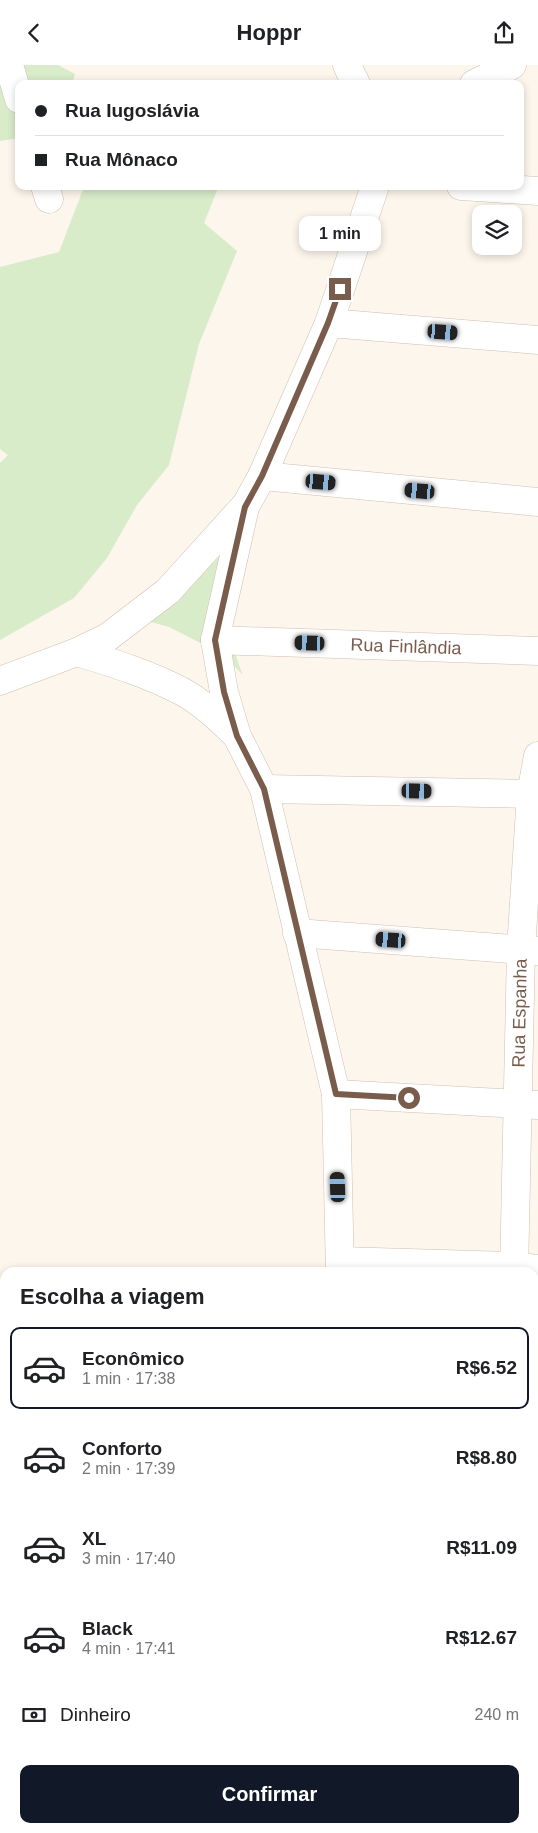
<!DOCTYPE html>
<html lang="pt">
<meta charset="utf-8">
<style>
:root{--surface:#fff;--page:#f6f6f6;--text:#202124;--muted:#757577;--line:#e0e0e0;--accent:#111827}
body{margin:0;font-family:Arial,sans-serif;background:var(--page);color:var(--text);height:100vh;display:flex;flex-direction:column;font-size:19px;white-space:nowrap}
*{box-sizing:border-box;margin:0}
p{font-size:16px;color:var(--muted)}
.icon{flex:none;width:28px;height:28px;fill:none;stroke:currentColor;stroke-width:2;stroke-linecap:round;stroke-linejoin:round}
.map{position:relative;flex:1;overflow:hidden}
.sheet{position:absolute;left:0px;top:1202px;width:539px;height:566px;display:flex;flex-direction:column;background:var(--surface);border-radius:15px 15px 0 0;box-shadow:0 2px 8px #0003}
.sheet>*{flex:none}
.guide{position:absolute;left:15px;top:15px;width:509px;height:110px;border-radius:10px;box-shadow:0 2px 8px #0003;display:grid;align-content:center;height:110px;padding:0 20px;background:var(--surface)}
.buttons{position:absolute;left:472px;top:140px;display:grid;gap:10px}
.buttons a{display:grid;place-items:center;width:50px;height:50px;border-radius:10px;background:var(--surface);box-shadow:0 2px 8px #0003;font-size:25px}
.end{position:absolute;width:22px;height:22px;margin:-11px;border:6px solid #7a5c4d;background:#fff;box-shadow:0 0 0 2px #fff}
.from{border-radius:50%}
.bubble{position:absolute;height:35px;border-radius:10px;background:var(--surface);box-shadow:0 2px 8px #0003;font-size:16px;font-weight:600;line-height:35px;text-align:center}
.car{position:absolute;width:15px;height:30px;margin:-15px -8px;border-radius:6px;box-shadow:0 0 4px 1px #0007;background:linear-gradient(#222 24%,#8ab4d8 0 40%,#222 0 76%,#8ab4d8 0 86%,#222 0)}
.guide b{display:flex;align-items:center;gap:18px;height:48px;font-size:19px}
.guide b+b{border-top:1px solid var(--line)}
.guide i{width:12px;height:12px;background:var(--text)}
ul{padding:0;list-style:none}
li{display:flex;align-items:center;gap:15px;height:82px;margin:0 10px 8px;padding:0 10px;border:2px solid transparent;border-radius:10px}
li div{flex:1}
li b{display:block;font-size:19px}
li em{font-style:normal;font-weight:600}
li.selected{border-color:var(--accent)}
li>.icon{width:45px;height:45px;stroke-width:1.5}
h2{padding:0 20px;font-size:22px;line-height:60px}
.pay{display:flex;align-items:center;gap:12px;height:55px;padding:0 20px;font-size:19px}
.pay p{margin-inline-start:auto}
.action{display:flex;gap:10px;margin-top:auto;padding:10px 20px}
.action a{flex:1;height:58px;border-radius:10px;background:var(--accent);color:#fff;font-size:20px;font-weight:600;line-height:58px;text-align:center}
header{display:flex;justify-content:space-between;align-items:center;height:65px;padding:0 20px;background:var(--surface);font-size:22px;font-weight:600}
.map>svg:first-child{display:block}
.green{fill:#d8ecc9}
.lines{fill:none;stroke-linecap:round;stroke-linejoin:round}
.minor-casing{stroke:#d1beb0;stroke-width:29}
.minor{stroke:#fff;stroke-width:28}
.route{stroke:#7a5c4d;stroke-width:6}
.labels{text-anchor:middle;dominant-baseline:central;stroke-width:5;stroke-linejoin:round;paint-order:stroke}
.street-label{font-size:18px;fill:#7a5c4d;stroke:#fffaf3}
</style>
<header><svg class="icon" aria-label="back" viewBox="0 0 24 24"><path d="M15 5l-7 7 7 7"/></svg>Hoppr<svg class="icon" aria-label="share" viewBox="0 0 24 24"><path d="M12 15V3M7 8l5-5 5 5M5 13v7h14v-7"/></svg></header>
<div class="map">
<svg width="538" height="1768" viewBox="0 0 538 1768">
<rect width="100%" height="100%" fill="#fdf6ec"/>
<!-- green -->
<path class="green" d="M0 0H58L75 9 72 19H19V73L0 76Z
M86 121H216L218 123 204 158 237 186 199 279 169 400 137 440 107 493 74 533 0 575V398L8 390 0 384V202L59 187 82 127Z
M221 490C227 529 227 574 243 610L222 589 169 562 140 554 194 517Z"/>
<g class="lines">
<defs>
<g id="minor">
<path d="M9 0 19 34"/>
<path d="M347 0 356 19"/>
<path d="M474 19 512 0"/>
<path d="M45 121 49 134"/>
<path d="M461 121 538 126"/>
<path d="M329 258 538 275"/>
<path d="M262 411 538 437"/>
<path id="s1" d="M215 575 538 586"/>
<path d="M77 587C113 598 149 609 183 627 203 638 221 655 237 671"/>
<path d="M0 616 77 587 108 572 168 526 244 442"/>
<path d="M264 724 538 729"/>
<path d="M297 868 538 886"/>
<path d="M336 1029 537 1040"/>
<path d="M341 1196 514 1201 538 1204"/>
<path d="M340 1208 336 1029 264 724 237 671 224 627 215 575 245 442 262 411 329 258 375 121"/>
<path id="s2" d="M514 1208 521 884 531 729 538 691"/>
<path d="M0 1323H5"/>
<path d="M534 1352H538"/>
<path d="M0 1488 5 1482"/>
<path d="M534 1494 538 1499"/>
<path d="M448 1764 453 1768"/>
<path d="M85 1768 88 1764"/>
<path d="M402 1768 406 1764"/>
</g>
</defs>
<!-- minor casing -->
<use href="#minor" class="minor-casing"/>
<!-- minor -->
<use href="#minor" class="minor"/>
</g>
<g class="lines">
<!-- route -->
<path class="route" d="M340 224 328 258 262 411 245 442 215 575 224 627 237 671 264 724 336 1029 409 1033"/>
</g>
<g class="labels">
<!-- street labels -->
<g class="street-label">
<text stroke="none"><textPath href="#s1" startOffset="191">Rua Finlândia</textPath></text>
<text stroke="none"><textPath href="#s2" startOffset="260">Rua Espanha</textPath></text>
</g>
</g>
</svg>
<div class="buttons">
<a><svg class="icon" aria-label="layers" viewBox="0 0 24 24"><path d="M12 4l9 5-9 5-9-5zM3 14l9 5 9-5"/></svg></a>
</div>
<i class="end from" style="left:409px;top:1033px"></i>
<i class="end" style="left:340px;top:224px"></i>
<div class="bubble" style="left:299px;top:151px;width:82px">1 min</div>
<i class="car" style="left:443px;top:267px;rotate:94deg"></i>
<i class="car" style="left:321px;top:417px;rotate:95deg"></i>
<i class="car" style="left:420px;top:426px;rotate:275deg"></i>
<i class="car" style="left:310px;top:578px;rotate:272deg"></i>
<i class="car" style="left:417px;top:726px;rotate:91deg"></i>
<i class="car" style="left:391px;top:875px;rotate:274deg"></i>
<i class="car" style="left:338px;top:1122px;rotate:358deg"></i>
<div class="guide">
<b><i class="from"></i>Rua Iugoslávia</b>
<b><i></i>Rua Mônaco</b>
</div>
<section class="sheet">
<h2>Escolha a viagem</h2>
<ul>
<li class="selected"><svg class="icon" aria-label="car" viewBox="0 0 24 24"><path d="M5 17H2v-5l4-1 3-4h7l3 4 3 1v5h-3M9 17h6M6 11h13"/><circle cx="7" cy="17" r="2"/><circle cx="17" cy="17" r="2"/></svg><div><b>Econômico</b><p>1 min · 17:38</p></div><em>R$6.52</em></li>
<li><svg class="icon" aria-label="car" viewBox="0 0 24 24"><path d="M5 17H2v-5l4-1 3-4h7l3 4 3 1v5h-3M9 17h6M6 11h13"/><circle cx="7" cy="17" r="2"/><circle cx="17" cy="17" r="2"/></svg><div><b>Conforto</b><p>2 min · 17:39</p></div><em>R$8.80</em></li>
<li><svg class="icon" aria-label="car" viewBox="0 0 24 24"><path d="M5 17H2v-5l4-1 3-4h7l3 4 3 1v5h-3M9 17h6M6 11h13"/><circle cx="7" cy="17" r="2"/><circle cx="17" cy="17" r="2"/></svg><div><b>XL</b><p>3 min · 17:40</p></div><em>R$11.09</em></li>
<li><svg class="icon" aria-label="car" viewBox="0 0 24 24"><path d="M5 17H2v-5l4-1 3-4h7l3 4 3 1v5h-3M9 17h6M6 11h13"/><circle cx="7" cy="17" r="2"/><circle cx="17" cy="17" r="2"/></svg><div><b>Black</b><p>4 min · 17:41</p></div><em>R$12.67</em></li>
</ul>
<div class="pay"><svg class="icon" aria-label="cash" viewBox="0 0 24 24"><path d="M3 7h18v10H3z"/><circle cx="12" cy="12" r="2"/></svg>Dinheiro<p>240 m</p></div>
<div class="action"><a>Confirmar</a></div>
</section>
</div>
